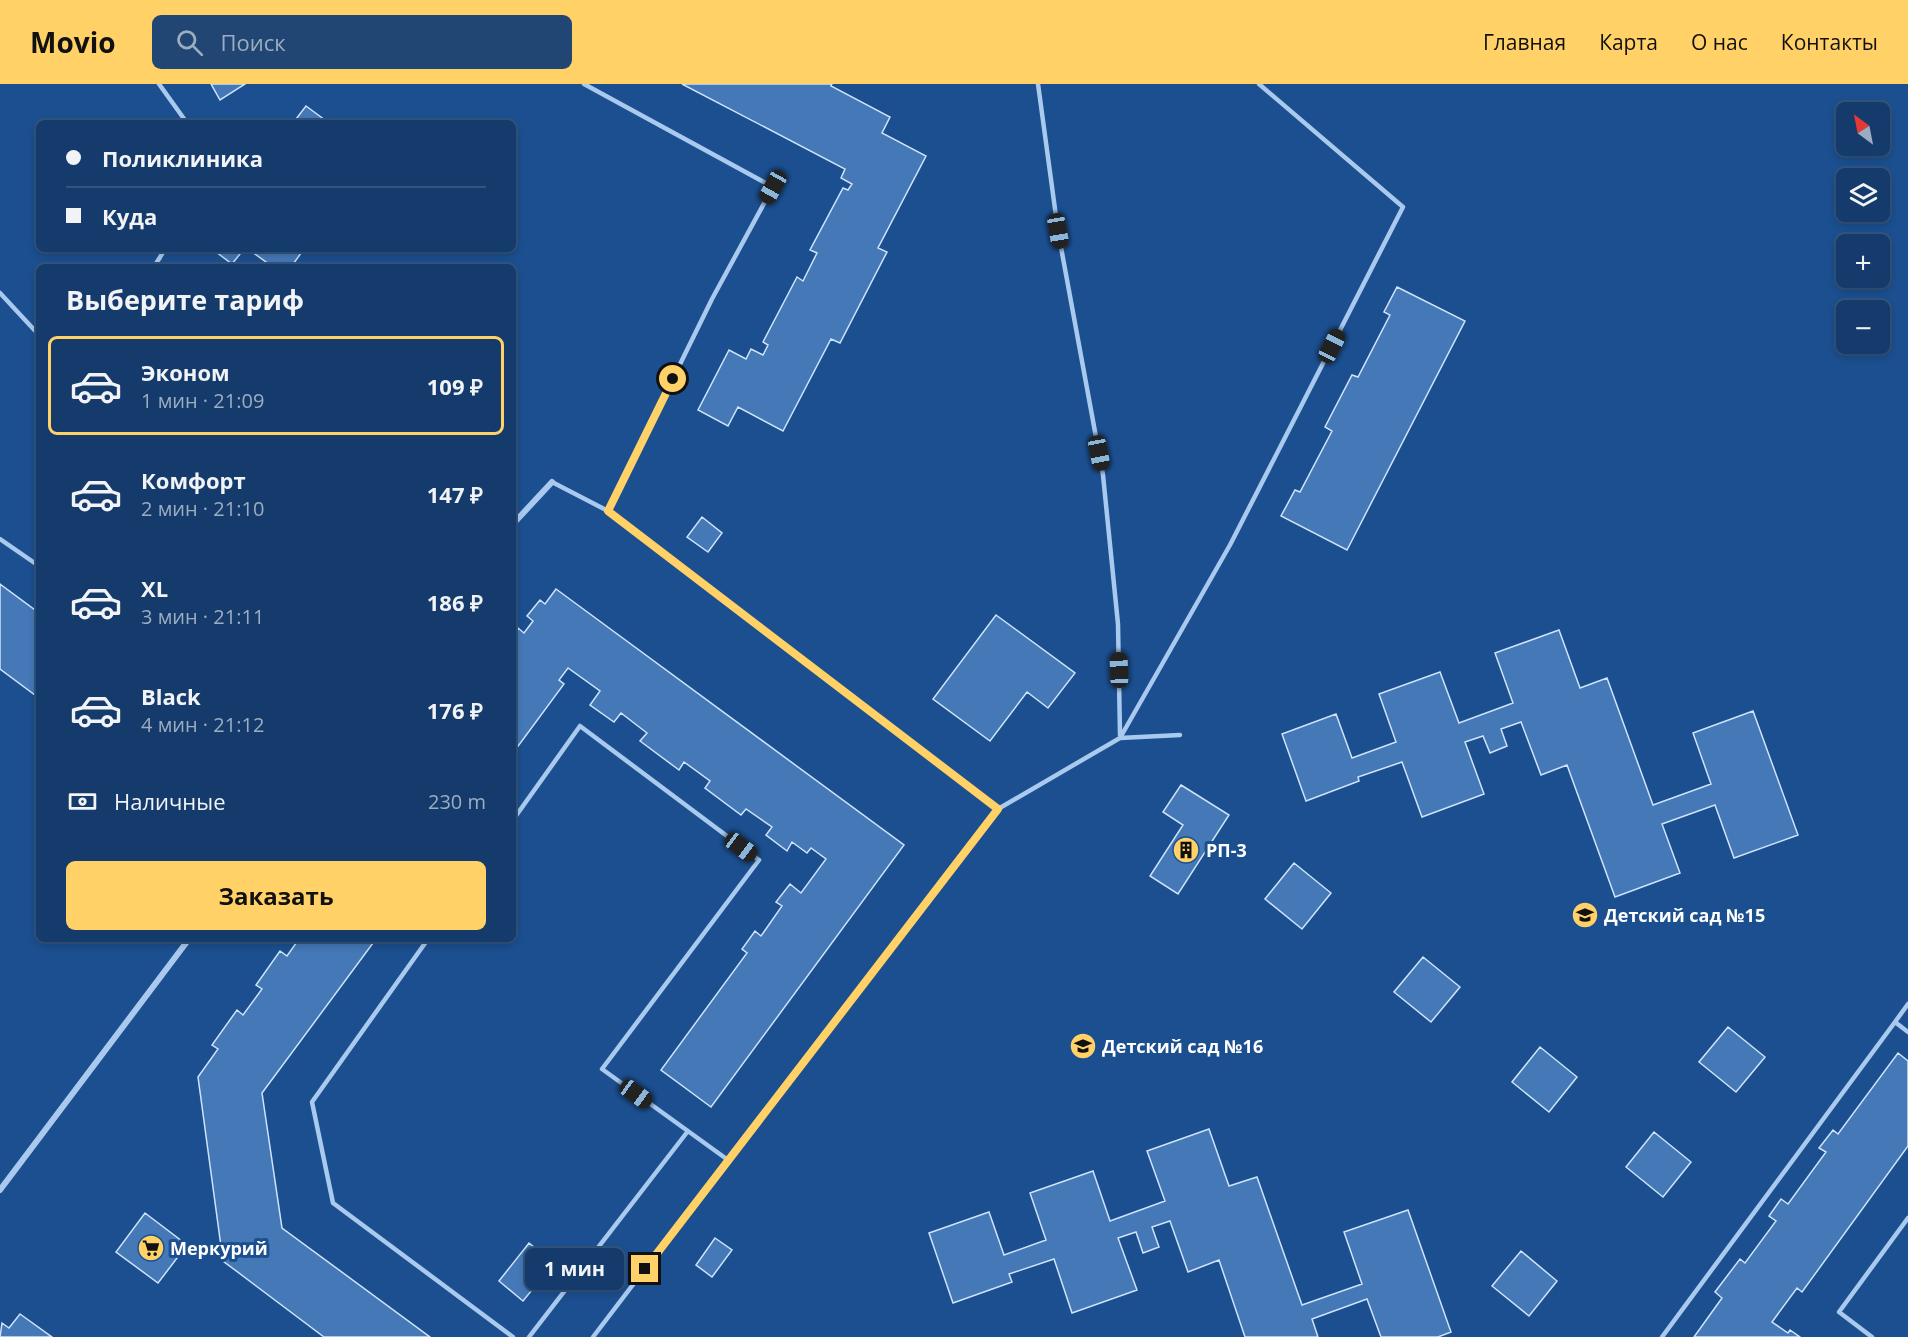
<!DOCTYPE html>
<html lang="ru">
<meta charset="utf-8">
<style>
:root{--surface:#143b6b;--page:#214673;--text:#f1f3f6;--muted:#9dadc1;--line:#33557e;--accent:#ffd166}
body{margin:0;font-family:"Open Sans",sans-serif;background:var(--page);color:var(--text);height:100vh;display:flex;flex-direction:column;font-size:22px;white-space:nowrap}
*{box-sizing:border-box;margin:0}
p{font-size:20px;color:var(--muted)}
.icon{flex:none;width:33px;height:33px;fill:none;stroke:currentColor;stroke-width:2;stroke-linecap:round;stroke-linejoin:round}
.map{position:relative;flex:1;overflow:hidden}
.side{position:absolute;left:36px;top:180px;width:480px;height:678px;display:flex;flex-direction:column;background:var(--surface);border-radius:9px;box-shadow:0 3px 9px #0003,0 0 0 2px var(--line)}
.side>*{flex:none}
.guide{position:absolute;left:36px;top:36px;width:480px;height:132px;border-radius:9px;box-shadow:0 3px 9px #0003,0 0 0 2px var(--line);display:grid;align-content:center;height:132px;padding:0 30px;background:var(--surface)}
.needle{width:39px;rotate:328deg}
.controls{position:absolute;left:1836px;top:18px;display:grid;gap:12px}
.controls a{display:grid;place-items:center;width:54px;height:54px;border-radius:9px;background:var(--surface);box-shadow:0 3px 9px #0003,0 0 0 2px var(--line);font-size:30px}
.end{position:absolute;width:27px;height:27px;margin:-14px;border:8px solid #ffd166;background:#111;box-shadow:0 0 0 3px #111}
.from{border-radius:50%}
.bubble{position:absolute;height:42px;border-radius:9px;background:var(--surface);box-shadow:0 3px 9px #0003,0 0 0 2px var(--line);font-size:20px;font-weight:700;line-height:42px;text-align:center}
.car{position:absolute;width:18px;height:36px;margin:-18px -9px;border-radius:8px;box-shadow:0 0 4px 2px #0007;background:linear-gradient(#222 24%,#8ab4d8 0 40%,#222 0 76%,#8ab4d8 0 86%,#222 0)}
.guide b{display:flex;align-items:center;gap:21px;height:57px;font-size:22px}
.guide b+b{border-top:2px solid var(--line)}
.guide i{width:15px;height:15px;background:var(--text)}
ul{padding:0;list-style:none}
li{display:flex;align-items:center;gap:18px;height:99px;margin:0 12px 9px;padding:0 18px;border:3px solid transparent;border-radius:9px}
li div{flex:1}
li b{display:block;font-size:22px}
li em{font-style:normal;font-weight:700}
li.active{border-color:var(--accent)}
li>.icon{width:54px;height:54px;stroke-width:1.5}
h2{padding:0 30px;font-size:27px;line-height:72px}
.pay{display:flex;align-items:center;gap:15px;height:66px;padding:0 30px;font-size:22px}
.pay p{margin-inline-start:auto}
.button{display:flex;gap:12px;margin-top:auto;padding:12px 30px}
.button a{flex:1;height:69px;border-radius:9px;background:var(--accent);color:#111;font-size:24px;font-weight:700;line-height:69px;text-align:center}
header{display:flex;align-items:center;gap:36px;box-sizing:border-box;height:84px;padding:0 30px;background:var(--accent);color:#111}
header strong{font-size:28px}
nav{display:flex;gap:33px;margin-inline-start:auto;font-size:21px}
.search{width:420px;height:54px;background:var(--page);display:flex;align-items:center;gap:15px;box-sizing:border-box;padding:0 21px;border-radius:9px;color:var(--muted);font-size:22px}
.map>svg:first-child{display:block}
.building{fill:#4478b7;stroke:#cfe3fa;stroke-width:1.5}
.lines{fill:none;stroke-linecap:round;stroke-linejoin:round}
.lane{stroke:#a9c9ee;stroke-width:4.5}
.street{stroke:#a9c9ee;stroke-width:6}
.route{stroke:#ffd166;stroke-width:8}
.labels{text-anchor:middle;dominant-baseline:central;stroke-width:6;stroke-linejoin:round;paint-order:stroke}
.poi-label{font-size:18px;font-weight:bold;fill:#fff;stroke:#1b4f8f;text-anchor:start}
</style>
<header>
<strong>Movio</strong>
<div class="search"><svg class="icon" aria-label="search" viewBox="0 0 24 24"><circle cx="10" cy="10" r="6"/><path d="M15 15l6 6"/></svg>Поиск</div>
<nav><a>Главная</a><a>Карта</a><a>О нас</a><a>Контакты</a></nav>
</header>
<div class="map">
<svg width="1908" height="1253" viewBox="0 0 1908 1253">
<rect width="100%" height="100%" fill="#1b4f8f"/>
<!-- building -->
<path class="building" d="M211 0H245L220 16Z
M682 0H832L831 2 890 33 882 49 926 72 878 164 887 168 840 259 831 255 783 347 738 323 728 342 698 326 729 266 746 275 751 265 763 271 768 261 763 258 797 193 803 197 817 169 810 166 843 104 848 106 852 100 841 94 845 85Z
M306 22 329 39H293Z
M212 165H244L232 180Z
M248 165H304L291 183H273Z
M1397 203 1465 237 1347 466 1281 432 1295 406 1300 408 1332 347 1325 343 1352 291 1358 293 1390 231 1384 228Z
M702 433 722 449 708 468 687 453Z
M0 500 39 529V614L0 585Z
M556 505 904 761 711 1023 661 986 747 869 742 865 755 847 761 852 782 822 776 818 790 800 801 809 826 775 811 764 807 769 792 758 787 767 766 751 772 743 746 725 741 731 705 704 710 697 684 678 679 686 640 657 647 649 621 629 614 638 590 621 600 607 568 584 559 596 564 600 513 669V551L518 544 524 549 533 537 527 532 540 516 545 520Z
M996 531 1075 589 1048 624 1027 608 990 657 933 615Z
M1559 546 1580 604 1607 594 1653 721 1711 700 1693 649 1753 627 1798 751 1734 774 1715 721 1662 740 1680 789 1615 813 1567 681 1541 691 1521 638 1501 645 1507 662 1490 669 1483 652 1465 658 1484 710 1422 733 1402 678 1358 693 1359 697 1306 717 1282 650 1336 630 1352 674 1396 658 1379 610 1440 588 1459 639 1513 619 1495 569Z
M1181 701 1229 731 1178 810 1150 792 1183 741 1163 728Z
M1294 779 1331 809 1302 845 1265 815Z
M299 855H376L262 1009 282 1144 430 1253H324L223 1177 198 993 218 965 212 961 237 926 243 931 262 905 256 901 280 867 287 872Z
M1423 873 1460 903 1431 938 1394 908Z
M1728 943 1765 973 1736 1008 1699 978Z
M1540 963 1577 993 1549 1028 1512 998Z
M1898 969 1908 977V1062L1802 1208 1797 1204 1772 1238 1788 1249 1790 1246 1800 1253H1694L1722 1214 1715 1208 1740 1175 1745 1179 1776 1137 1769 1132 1781 1115 1788 1120 1826 1068 1819 1064 1833 1046 1838 1050Z
M1209 1045 1229 1102 1257 1093 1302 1221 1362 1200 1344 1148 1408 1126 1451 1248 1438 1253H1381L1367 1215 1312 1235 1318 1253H1245L1219 1176 1188 1188 1170 1137 1152 1143 1159 1163 1143 1169 1136 1148 1118 1154 1137 1206 1072 1229 1054 1175 1009 1190 1012 1198 953 1219 929 1149 989 1128 1004 1171 1046 1156 1030 1109 1093 1087 1110 1137 1165 1117 1147 1067Z
M1654 1048 1691 1078 1663 1113 1626 1083Z
M145 1129 187 1161 158 1199 116 1168Z
M715 1154 732 1166 712 1193 696 1181Z
M529 1159 554 1179 523 1217 499 1197Z
M1521 1167 1557 1197 1529 1232 1492 1202Z
M20 1230 52 1253H0L2 1239 9 1244Z"/>
<g class="lines">
<!-- lane -->
<path class="lane" d="M159 0 187 39
M584 0 773 103 712 215 608 427
M1038 0 1058 147 1103 391 1118 540 1120 651
M154 183 165 165
M0 209 39 251
M552 398 608 427 998 725
M0 455 39 482
M1120 654 1230 461 1403 123 1259 0
M513 736 580 642 759 776 602 985 728 1076
M428 855 312 1018 333 1119 513 1253
M1895 938 1908 920
M529 1253 688 1047
M593 1253 728 1076 998 725 1120 654 1180 651
M1662 1253 1895 938 1908 948
M1872 1253 1839 1228 1908 1134"/>
<!-- street -->
<path class="street" d="M513 440 552 398
M0 1106 189 855"/>
</g>
<g class="lines">
<!-- route -->
<path class="route" d="M645 1185 998 725 608 427 673 295"/>
</g>
<!-- icons -->
<defs>
<symbol id="building-disc" viewBox="-11 -11 22 22"><circle r="9.5" fill="#ffd166" stroke="#1b4f8f"/><path d="M-4-6H4V6H1V3H-1V6H-4ZM-2.5-4.3h1.7v1.8h-1.7ZM.8-4.3h1.7v1.8H.8ZM-2.5-1h1.7V.8h-1.7ZM.8-1h1.7V.8H.8Z" fill="#111"/></symbol>
<symbol id="school-disc" viewBox="-11 -11 22 22"><circle r="9.5" fill="#ffd166" stroke="#1b4f8f"/><path d="M0-5L7-2L0 1L-7-2ZM-4 1L0 2.5L4 1V4Q0 6-4 4Z" fill="#111"/></symbol>
<symbol id="supermarket-disc" viewBox="-11 -11 22 22"><circle r="9.5" fill="#ffd166" stroke="#1b4f8f"/><path d="M-6-5.5h2.5l.6 2H6L4.5 2H-2.5L-4.4-4H-6ZM-1.5 3.2a1.3 1.3 0 1 0 .1 0ZM3 3.2a1.3 1.3 0 1 0 .1 0Z" fill="#111"/></symbol>
</defs>
<g fill-rule="evenodd">
<use href="#building-disc" x="1171" y="751" width="30" height="30"/>
<use href="#school-disc" x="1570" y="816" width="30" height="30"/>
<use href="#school-disc" x="1068" y="947" width="30" height="30"/>
<use href="#supermarket-disc" x="136" y="1149" width="30" height="30"/>
</g>
<g class="labels">
<!-- poi labels -->
<g class="poi-label">
<text x="1206" y="766">РП-3</text>
<text x="1604" y="831">Детский сад №15</text>
<text x="1102" y="962">Детский сад №16</text>
<text x="170" y="1164">Меркурий</text>
</g>
</g>
</svg>
<div class="controls">
<a><svg class="needle" viewBox="-14 -14 28 28"><path d="M0-13l5 13h-10z" fill="#e53935"/><path d="M0 13l5-13h-10z" fill="#9dadc1"/></svg></a>
<a><svg class="icon" aria-label="layers" viewBox="0 0 24 24"><path d="M12 4l9 5-9 5-9-5zM3 14l9 5 9-5"/></svg></a>
<a>+</a>
<a>−</a>
</div>
<i class="end from" style="left:673px;top:295px"></i>
<i class="end" style="left:645px;top:1185px"></i>
<div class="bubble" style="left:525px;top:1164px;width:99px">1 мин</div>
<i class="car" style="left:773px;top:103px;rotate:209deg"></i>
<i class="car" style="left:1058px;top:147px;rotate:170deg"></i>
<i class="car" style="left:1332px;top:262px;rotate:27deg"></i>
<i class="car" style="left:1099px;top:369px;rotate:169deg"></i>
<i class="car" style="left:1119px;top:586px;rotate:358deg"></i>
<i class="car" style="left:741px;top:763px;rotate:127deg"></i>
<i class="car" style="left:636px;top:1010px;rotate:126deg"></i>
<div class="guide">
<b><i class="from"></i>Поликлиника</b>
<b><i></i>Куда</b>
</div>
<section class="side">
<h2>Выберите тариф</h2>
<ul>
<li class="active"><svg class="icon" aria-label="car" viewBox="0 0 24 24"><path d="M5 17H2v-5l4-1 3-4h7l3 4 3 1v5h-3M9 17h6M6 11h13"/><circle cx="7" cy="17" r="2"/><circle cx="17" cy="17" r="2"/></svg><div><b>Эконом</b><p>1 мин · 21:09</p></div><em>109 ₽</em></li>
<li><svg class="icon" aria-label="car" viewBox="0 0 24 24"><path d="M5 17H2v-5l4-1 3-4h7l3 4 3 1v5h-3M9 17h6M6 11h13"/><circle cx="7" cy="17" r="2"/><circle cx="17" cy="17" r="2"/></svg><div><b>Комфорт</b><p>2 мин · 21:10</p></div><em>147 ₽</em></li>
<li><svg class="icon" aria-label="car" viewBox="0 0 24 24"><path d="M5 17H2v-5l4-1 3-4h7l3 4 3 1v5h-3M9 17h6M6 11h13"/><circle cx="7" cy="17" r="2"/><circle cx="17" cy="17" r="2"/></svg><div><b>XL</b><p>3 мин · 21:11</p></div><em>186 ₽</em></li>
<li><svg class="icon" aria-label="car" viewBox="0 0 24 24"><path d="M5 17H2v-5l4-1 3-4h7l3 4 3 1v5h-3M9 17h6M6 11h13"/><circle cx="7" cy="17" r="2"/><circle cx="17" cy="17" r="2"/></svg><div><b>Black</b><p>4 мин · 21:12</p></div><em>176 ₽</em></li>
</ul>
<div class="pay"><svg class="icon" aria-label="cash" viewBox="0 0 24 24"><path d="M3 7h18v10H3z"/><circle cx="12" cy="12" r="2"/></svg>Наличные<p>230 m</p></div>
<div class="button"><a>Заказать</a></div>
</section>
</div>
